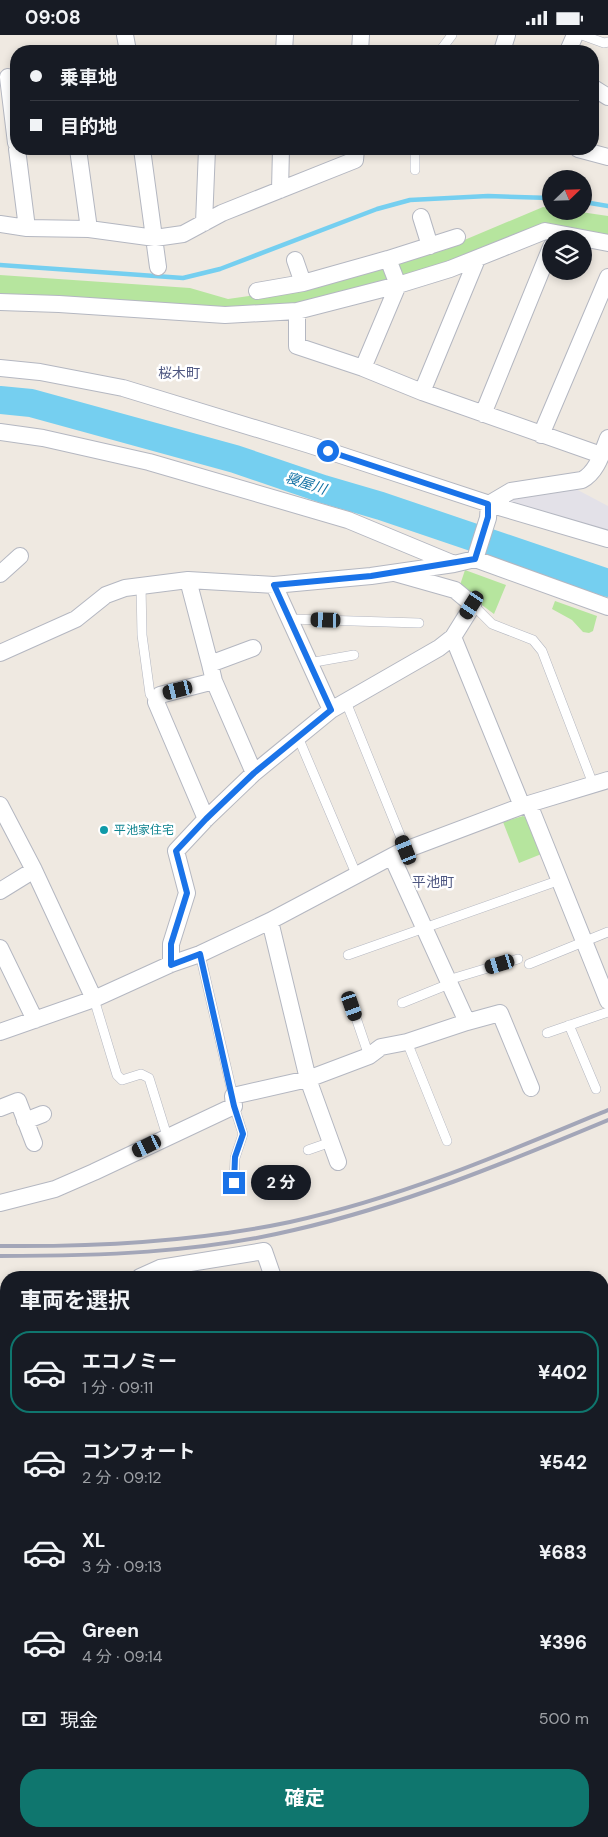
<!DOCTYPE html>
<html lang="ja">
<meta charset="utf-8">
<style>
:root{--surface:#171b24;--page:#20242c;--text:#f1f3f6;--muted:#9ea1a6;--line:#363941;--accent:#0f766e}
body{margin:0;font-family:"DM Sans","Noto Sans JP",sans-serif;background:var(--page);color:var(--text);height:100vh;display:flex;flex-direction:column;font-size:19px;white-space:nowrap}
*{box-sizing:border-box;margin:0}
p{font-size:16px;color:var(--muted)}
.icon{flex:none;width:28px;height:28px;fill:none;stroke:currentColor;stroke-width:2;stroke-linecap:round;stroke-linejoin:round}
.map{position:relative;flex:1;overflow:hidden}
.panel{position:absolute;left:0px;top:1236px;width:609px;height:566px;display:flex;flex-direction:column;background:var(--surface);border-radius:20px 20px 0 0;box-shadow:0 2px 8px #0003}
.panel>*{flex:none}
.top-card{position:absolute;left:10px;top:10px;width:589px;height:110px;border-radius:20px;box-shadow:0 2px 8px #0003;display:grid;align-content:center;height:110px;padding:0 20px;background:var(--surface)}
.needle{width:32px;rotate:67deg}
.fabs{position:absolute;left:542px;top:135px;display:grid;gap:10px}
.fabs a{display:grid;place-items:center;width:50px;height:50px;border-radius:50%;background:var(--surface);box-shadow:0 2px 8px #0003;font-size:25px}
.end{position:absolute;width:22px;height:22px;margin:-11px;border:6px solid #1a73e8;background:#fff;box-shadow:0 0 0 2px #fff}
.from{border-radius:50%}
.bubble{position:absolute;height:35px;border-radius:18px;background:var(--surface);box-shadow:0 2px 8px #0003;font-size:16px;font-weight:700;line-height:35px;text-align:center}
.car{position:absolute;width:15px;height:30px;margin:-15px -8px;border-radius:6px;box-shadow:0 0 4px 1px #0007;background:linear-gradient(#222 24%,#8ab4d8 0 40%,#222 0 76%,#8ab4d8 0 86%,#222 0)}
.top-card b{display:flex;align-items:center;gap:18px;height:48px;font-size:19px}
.top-card b+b{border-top:1px solid var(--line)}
.top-card i{width:12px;height:12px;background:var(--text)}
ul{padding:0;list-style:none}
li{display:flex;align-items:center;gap:15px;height:82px;margin:0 10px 8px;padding:0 10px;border:2px solid transparent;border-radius:20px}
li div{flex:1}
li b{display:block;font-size:19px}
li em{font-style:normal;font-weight:700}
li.current{border-color:var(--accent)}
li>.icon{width:45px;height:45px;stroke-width:1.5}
h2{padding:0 20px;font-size:22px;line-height:60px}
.pay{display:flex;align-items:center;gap:12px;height:55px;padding:0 20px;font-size:19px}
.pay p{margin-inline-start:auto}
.primary-button{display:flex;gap:10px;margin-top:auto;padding:10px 20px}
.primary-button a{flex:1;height:58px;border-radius:20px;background:var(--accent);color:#fff;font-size:20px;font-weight:700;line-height:58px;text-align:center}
.status{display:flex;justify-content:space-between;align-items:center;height:35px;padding:0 25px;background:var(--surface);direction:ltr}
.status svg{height:14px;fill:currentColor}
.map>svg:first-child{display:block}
.industrial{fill:#e3e1e8}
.education{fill:#f0e6d1}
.green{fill:#b6e59e}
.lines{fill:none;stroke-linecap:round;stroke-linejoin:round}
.stream{stroke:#75cff0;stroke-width:4.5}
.river{stroke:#75cff0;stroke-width:28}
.lane-casing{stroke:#b4b7c1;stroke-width:10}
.street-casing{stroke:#b4b7c1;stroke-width:18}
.lane{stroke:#fff;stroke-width:9}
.street{stroke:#fff;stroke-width:16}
.rail{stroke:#a3a6b8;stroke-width:4}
.route{stroke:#1a73e8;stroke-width:6}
.culture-dot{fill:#0f9aa8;stroke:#fff;stroke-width:2}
.labels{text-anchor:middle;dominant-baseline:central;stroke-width:5;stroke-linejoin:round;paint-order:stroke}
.culture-label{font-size:12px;fill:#0d838f;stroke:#fff;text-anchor:start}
.neighbourhood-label{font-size:14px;fill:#4d5680;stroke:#fff}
.water-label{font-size:14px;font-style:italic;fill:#0d6fa3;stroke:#fff}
</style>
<div class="status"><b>09:08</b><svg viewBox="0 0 49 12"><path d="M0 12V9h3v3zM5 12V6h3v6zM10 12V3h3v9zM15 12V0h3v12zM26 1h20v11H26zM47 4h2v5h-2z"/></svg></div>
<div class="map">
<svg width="608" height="1802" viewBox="0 0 608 1802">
<rect width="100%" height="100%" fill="#efe9e1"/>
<!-- industrial -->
<path class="industrial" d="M574 453 608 471V499L504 469 505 465Z"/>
<!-- education -->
<path class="education" d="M608 1727V1802H577L575 1796H602L603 1729Z"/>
<!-- green -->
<path class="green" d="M543 172 551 173V176H574L608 181V203L563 194 450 230 282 275 0 265V240L190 253 228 264 256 260 462 206Z
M465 535 506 550 494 579 459 553Z
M555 566 597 581 593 596 589 598 583 597 572 585 552 574Z
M523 781 529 784 544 818 519 828 503 787Z
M608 1341V1406L603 1409V1345Z"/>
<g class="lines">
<!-- stream -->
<path class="stream" d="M584 167 608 171
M0 230 183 243 220 234 377 174 410 165 488 161 551 163
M589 542 608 537"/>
<!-- river -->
<path class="river" d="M0 365 31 368 235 424 323 454 381 471 608 548
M602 1330 608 1326
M541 1796 542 1802"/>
<defs>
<path id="lane" d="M582 0 604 8 608 7
M440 16 452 0
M415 135V114
M141 551 142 600 150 659 156 667
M473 570 492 589 533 605 542 616 593 749
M289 584 419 588
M309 628 354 620
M346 667 406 815
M298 702 357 841
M200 919 233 1061
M348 920 560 845
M529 929 608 897
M448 945 518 924
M94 964 117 1040 122 1045 141 1039 149 1043 167 1101
M402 968 449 949
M352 971 369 1021
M569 990 596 1054
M547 998 608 977
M407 1007 447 1106
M308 1115 331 1107
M234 1148 235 1123 243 1099 234 1071
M602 1652 608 1667
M602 1689 608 1687
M602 1766 608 1759
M598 1796 601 1802"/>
<path id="street" d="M125 0 128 16
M284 16 285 0
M360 16 361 0
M502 16 507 0
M568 16 575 0
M8 42 16 108
M592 52 608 62
M17 114 27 193
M78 114 89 194
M142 114 158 232
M578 114 608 122
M280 155 281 114
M421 182 430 211
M204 188 207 114
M0 189 27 193 89 194 155 203 183 199 222 178 355 125 356 114
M388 224 457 202
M295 225 303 248
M257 256 303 248 388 224 398 250 363 333
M0 267 59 269 225 280 297 276
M0 333 40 337 123 353 310 410 496 471 608 504
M422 357 477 224
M483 379 551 212
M0 397 43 403 149 427 348 485 454 529 475 524 608 572
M541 400 608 242
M601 420 422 357 363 333 297 311V276L398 250 450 234 545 196 608 208
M475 524 488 483 489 469 511 456 582 445C597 437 602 418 608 403
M0 539 20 521
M188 545 210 629 253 613
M274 550 331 675
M453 602 522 771
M0 618 76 584 106 560 125 553 188 545 274 550 371 541 454 529
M214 646 254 738
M529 769 608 966
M0 770 34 835
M206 784 156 667 160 660 214 646 210 629
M392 822 467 987 500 978 531 1053
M0 856 34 835 94 964
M270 886 308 1044 338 1127
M0 913 35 985
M171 929V909L187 858 176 816 206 784 254 738 331 675 439 613 453 602 473 570 455 555 395 538
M0 997 94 964 171 929 200 919 270 886 400 817 522 771 608 745
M0 1073 18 1066 34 1108
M25 1086 43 1079
M0 1168 55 1154 94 1137 234 1071 233 1061 308 1044 369 1021 381 1012 407 1007 467 987
M140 1242 160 1233 264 1216 273 1242
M0 1292 6 1289
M602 1297 608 1293
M0 1356 6 1353
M0 1396 6 1411
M602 1417 608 1414
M602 1503 608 1501
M0 1596 6 1612
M0 1625 6 1623
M82 1796 84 1802
M162 1796 164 1802
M341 1796 343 1802
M411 1796 413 1802
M512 1796 514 1802
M566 1796 568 1802
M205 1802 216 1796"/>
</defs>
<!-- lane casing -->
<use href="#lane" class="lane-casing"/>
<!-- street casing -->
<use href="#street" class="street-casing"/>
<!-- lane -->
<use href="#lane" class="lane"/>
<!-- street -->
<use href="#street" class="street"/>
<!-- rail -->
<path class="rail" d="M0 1211C97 1212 195 1207 290 1187 400 1163 505 1118 608 1075
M0 1221C98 1221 198 1218 294 1195 403 1170 505 1128 608 1085"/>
</g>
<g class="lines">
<!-- route -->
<path class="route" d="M234 1148 235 1122 243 1099 234 1071 200 919 171 930V909L187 858 176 816 206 784 254 738 331 675 274 550 371 541 475 524 488 482V469L328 416"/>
</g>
<!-- markers -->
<circle class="culture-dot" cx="104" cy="795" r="5"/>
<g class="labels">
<!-- culture labels -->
<g class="culture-label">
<text x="114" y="795">平池家住宅</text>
</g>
<!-- neighbourhood labels -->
<g class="neighbourhood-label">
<text x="179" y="338">桜木町</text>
<text x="433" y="847">平池町</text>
</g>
<!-- water labels -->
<g class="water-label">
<text transform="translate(306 448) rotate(18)">寝屋川</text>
</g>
</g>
</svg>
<div class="fabs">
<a><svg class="needle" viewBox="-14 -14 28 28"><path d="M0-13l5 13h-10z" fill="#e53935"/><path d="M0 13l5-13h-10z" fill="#9ea1a6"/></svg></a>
<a><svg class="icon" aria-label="layers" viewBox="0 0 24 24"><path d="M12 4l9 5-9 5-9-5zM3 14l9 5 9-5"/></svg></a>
</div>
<i class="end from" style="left:328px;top:416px"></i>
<i class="end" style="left:234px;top:1148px"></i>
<div class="bubble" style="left:251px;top:1130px;width:60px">2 分</div>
<i class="car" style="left:472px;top:570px;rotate:213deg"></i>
<i class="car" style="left:326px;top:585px;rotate:272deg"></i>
<i class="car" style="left:178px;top:655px;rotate:256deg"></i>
<i class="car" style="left:406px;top:815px;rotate:338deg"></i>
<i class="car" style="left:500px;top:929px;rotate:253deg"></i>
<i class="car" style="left:352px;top:971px;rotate:161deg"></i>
<i class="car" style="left:147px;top:1111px;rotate:244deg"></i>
<div class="top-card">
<b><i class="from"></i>乗車地</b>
<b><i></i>目的地</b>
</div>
<section class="panel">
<h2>車両を選択</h2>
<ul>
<li class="current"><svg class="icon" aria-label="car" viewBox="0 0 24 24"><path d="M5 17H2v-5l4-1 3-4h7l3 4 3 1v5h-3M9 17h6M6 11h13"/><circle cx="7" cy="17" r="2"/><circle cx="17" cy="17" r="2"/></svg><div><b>エコノミー</b><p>1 分 · 09:11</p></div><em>¥402</em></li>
<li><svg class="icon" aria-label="car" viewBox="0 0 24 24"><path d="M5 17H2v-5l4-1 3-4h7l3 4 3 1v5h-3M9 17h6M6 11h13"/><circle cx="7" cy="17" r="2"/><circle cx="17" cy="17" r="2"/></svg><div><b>コンフォート</b><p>2 分 · 09:12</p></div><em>¥542</em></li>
<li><svg class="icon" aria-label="car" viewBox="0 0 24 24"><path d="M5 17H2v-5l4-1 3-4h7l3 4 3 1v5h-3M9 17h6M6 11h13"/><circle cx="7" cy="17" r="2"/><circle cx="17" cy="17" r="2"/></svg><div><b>XL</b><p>3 分 · 09:13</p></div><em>¥683</em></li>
<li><svg class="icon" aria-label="car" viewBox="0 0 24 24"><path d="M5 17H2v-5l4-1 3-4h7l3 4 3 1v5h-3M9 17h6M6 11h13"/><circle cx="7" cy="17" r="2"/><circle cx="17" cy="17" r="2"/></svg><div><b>Green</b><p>4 分 · 09:14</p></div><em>¥396</em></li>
</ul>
<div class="pay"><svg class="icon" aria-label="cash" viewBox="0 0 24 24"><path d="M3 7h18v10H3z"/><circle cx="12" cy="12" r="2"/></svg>現金<p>500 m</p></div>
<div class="primary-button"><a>確定</a></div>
</section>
</div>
